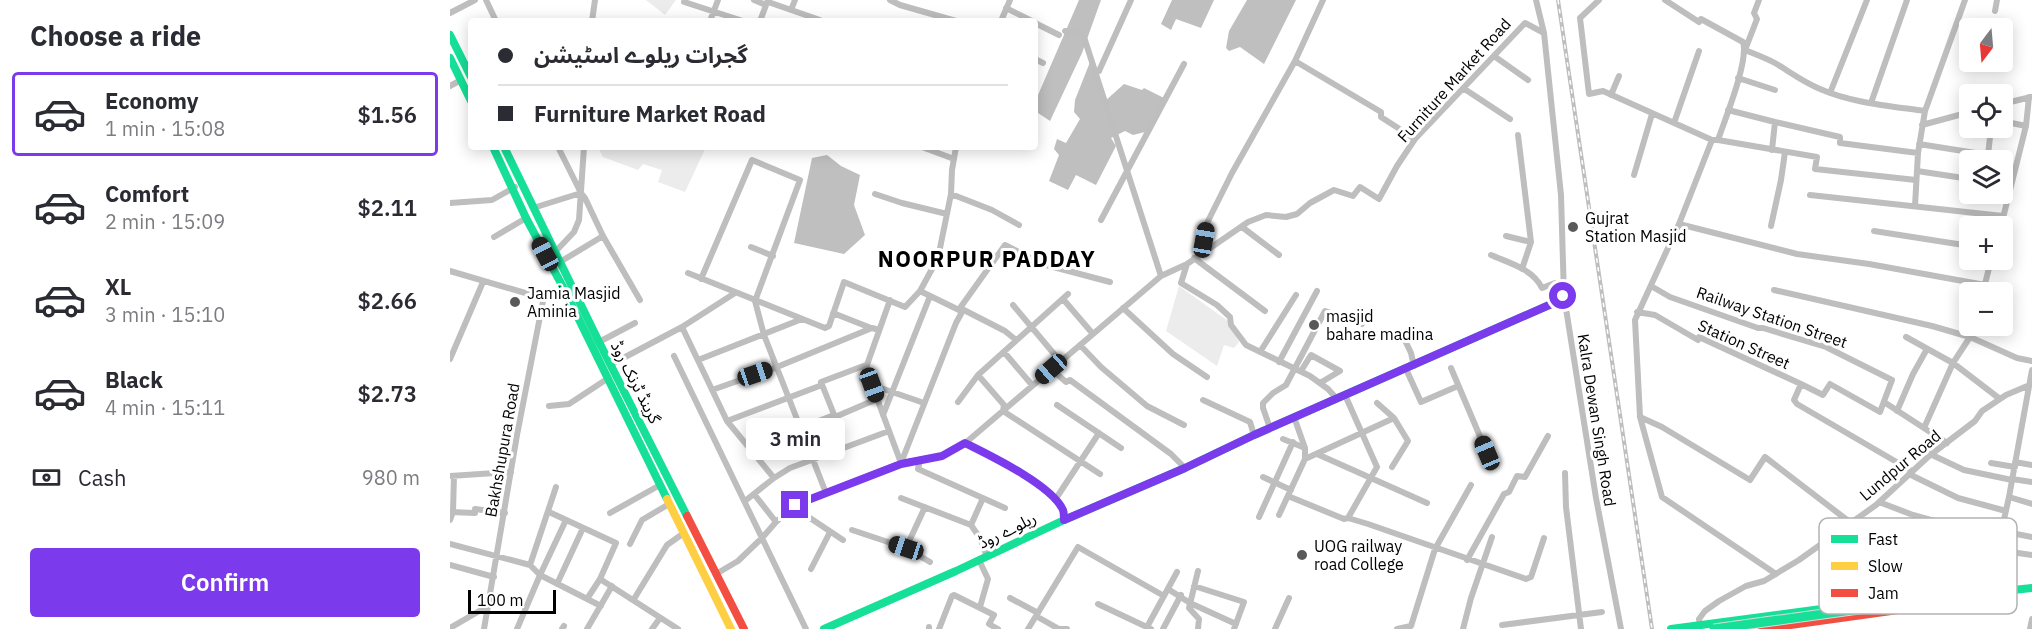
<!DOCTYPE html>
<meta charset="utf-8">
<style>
:root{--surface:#fff;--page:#f2f2f3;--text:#2b2b33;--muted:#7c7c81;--line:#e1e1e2;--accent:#7c3aed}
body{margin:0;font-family:"IBM Plex Sans","Noto Sans Arabic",sans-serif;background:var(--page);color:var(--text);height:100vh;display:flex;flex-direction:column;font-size:22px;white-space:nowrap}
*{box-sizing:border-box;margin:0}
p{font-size:20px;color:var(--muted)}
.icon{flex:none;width:33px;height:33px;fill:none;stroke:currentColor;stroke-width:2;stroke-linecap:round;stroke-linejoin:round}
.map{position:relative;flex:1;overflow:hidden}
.sheet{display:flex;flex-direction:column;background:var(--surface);width:450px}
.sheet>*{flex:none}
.hud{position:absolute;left:18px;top:18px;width:570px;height:132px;border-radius:6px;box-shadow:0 3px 15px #0003;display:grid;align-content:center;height:132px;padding:0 30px;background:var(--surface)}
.needle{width:39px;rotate:196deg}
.fabs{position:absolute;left:1509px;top:18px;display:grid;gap:12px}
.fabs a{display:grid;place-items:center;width:54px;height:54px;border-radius:6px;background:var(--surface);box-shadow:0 3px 15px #0003;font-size:30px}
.scale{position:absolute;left:18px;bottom:15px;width:88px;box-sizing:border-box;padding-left:6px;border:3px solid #000;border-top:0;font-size:16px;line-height:21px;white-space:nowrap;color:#000;-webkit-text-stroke:4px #fff;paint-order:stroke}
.end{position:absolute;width:27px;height:27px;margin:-14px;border:8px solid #7c3aed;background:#fff;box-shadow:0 0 0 3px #fff}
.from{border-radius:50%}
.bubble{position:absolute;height:42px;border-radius:6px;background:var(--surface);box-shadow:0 3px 15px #0003;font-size:20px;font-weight:600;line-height:42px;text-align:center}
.car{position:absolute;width:18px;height:36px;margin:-18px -9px;border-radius:8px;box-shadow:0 0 4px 2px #0007;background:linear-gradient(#222 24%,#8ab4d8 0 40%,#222 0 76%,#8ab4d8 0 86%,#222 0)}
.hud b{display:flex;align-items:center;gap:21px;height:57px;font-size:22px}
.hud b+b{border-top:2px solid var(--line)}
.hud i{width:15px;height:15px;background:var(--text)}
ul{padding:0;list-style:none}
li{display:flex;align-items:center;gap:18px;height:84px;margin:0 12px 9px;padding:0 18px;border:3px solid transparent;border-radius:6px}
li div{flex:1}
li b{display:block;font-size:22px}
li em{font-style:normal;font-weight:600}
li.on{border-color:var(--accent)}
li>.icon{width:54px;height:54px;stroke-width:1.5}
h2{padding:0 30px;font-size:27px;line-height:72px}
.pay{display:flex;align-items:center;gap:15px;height:66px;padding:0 30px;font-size:22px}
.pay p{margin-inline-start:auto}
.button{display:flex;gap:12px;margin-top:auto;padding:12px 30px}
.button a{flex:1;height:69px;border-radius:6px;background:var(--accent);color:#fff;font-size:24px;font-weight:600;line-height:69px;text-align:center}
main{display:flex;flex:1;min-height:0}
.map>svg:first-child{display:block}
.green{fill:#ececec}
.water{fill:#bfbfbf}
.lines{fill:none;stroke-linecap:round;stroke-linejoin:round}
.street{stroke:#bebebe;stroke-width:6}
.fast{stroke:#16e098;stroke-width:8}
.slow{stroke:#ffcf43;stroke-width:8}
.jam{stroke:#f24e42;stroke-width:8}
.rail-casing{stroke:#bebebe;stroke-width:4}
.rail{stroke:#fff;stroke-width:1.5;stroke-dasharray:4.5;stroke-linecap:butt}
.fast-bridge-casing{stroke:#dbdbdb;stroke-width:11;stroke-linecap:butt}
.fast-bridge{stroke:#16e098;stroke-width:9}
.route{stroke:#7c3aed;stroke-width:8}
.poi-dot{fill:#595959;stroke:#fff;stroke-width:2}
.labels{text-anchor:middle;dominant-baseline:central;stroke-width:6;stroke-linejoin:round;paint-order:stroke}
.street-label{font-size:16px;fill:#000;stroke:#fff}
.poi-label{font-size:16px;fill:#000;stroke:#fff;text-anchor:start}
.district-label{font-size:22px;font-weight:bold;letter-spacing:1.5px;fill:#000;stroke:#fff}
.key{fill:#fff;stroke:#b2b2b2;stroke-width:1.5}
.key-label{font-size:16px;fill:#000}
</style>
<main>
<section class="sheet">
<h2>Choose a ride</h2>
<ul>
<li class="on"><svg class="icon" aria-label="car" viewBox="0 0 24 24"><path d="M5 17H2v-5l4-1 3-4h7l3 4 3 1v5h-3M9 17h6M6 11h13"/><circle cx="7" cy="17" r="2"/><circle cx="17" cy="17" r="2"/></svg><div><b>Economy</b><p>1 min · 15:08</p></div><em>$1.56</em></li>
<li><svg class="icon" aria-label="car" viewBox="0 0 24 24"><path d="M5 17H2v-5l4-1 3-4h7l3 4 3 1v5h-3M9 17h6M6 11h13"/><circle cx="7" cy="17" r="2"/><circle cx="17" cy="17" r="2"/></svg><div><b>Comfort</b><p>2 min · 15:09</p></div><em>$2.11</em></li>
<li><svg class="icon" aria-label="car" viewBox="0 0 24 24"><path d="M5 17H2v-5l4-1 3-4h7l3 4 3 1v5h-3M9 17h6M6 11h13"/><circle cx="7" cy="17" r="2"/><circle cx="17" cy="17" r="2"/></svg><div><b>XL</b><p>3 min · 15:10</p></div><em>$2.66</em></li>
<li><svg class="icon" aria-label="car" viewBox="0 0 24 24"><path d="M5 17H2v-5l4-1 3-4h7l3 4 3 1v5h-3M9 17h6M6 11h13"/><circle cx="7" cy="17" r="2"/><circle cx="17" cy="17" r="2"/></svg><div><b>Black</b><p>4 min · 15:11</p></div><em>$2.73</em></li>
</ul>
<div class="pay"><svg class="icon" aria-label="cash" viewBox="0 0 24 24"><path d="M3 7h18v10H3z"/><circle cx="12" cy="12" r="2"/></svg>Cash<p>980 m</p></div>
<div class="button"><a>Confirm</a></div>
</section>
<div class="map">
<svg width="1582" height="629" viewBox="0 0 1582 629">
<rect width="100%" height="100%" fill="#fff"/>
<!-- green -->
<path class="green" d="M196 0H226L215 15Z
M148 147H256L235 192 208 182 212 170 193 164 188 170 153 157Z
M729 286 778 321 789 342 784 348 774 345 767 366 716 331Z"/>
<!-- water -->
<path class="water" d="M629 0H651L632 53 600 121 585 111V102Z
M722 0H764L751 28 726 19 721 30 711 24Z
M797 0H846L814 64 790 47 779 51 776 48 779 31Z
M640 62 654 102 674 84 692 90 694 88 714 98 695 132 683 135 675 131 661 138 666 146 646 185 626 175 618 190 599 181 609 155 604 149 607 139 616 143 630 119 624 112 625 100Z
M377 155 391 166 410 175 404 205 415 235 394 254 344 243 362 158Z"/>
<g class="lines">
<!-- street -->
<path class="street" d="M36 0 46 21
M304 0 316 5
M440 0 450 5 506 21
M1086 0 1094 33 1111 195 1114 296 1146 498 1171 629
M1149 0 1130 18 1139 94 1153 91 1262 140
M1215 0 1249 22 1251 19 1293 42C1299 61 1275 119 1268 140H1262L1229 224 1185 320 1190 417 1212 497 1326 574
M1309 0 1304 13 1307 19 1295 50C1305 54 1316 58 1325 63 1340 72 1353 82 1370 89 1402 103 1440 106 1475 111
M234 2 293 21
M318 2 370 20
M556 8 582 21
M341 10 345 0
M1545 11 1547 0
M0 13 25 0
M142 21 145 0
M178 21H187
M260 21 268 0
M310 21 318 0
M551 21 560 0
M585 23 609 35
M615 31 633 34 711 276
M1044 56 1078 80
M585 59 593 63
M845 61 931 112V117L965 139
M649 71 681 0
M1288 78 1325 90
M0 86 11 80
M1013 88 1060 119
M1380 93 1417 0
M1161 95 1169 76
M1421 103 1457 0
M1552 104 1581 97
M1278 110 1325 122 1322 150
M1552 121 1576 126
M1325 122 1390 137V143L1468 153 1465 206
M1224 123 1249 51
M1472 125 1520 112
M1068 135 1081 242 1072 269
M1268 140 1367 157 1365 169 1466 180
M1469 144 1538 155 1541 128
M108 147 131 193 135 198 153 236 110 262
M472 147 504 159
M506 147 502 170 501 194 488 258 470 291 511 311
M1468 153 1475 111 1515 0
M1467 171 1520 179
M1184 175 1202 114
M425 194 452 203 497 214
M501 194 542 210 569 225
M1360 195 1553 216
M0 203 42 200 65 187
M83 208 131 193
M651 220 734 64
M1229 224 1347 254 1419 264 1535 285
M1321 226 1331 180 1335 152
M1551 226 1576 126 1579 97
M792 227 829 255
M1424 231 1520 246
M153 236 190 300
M1056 236 1081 242
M44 237 76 218
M301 247 323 256
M105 252 124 232 129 220 134 147
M751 254 756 225 782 173 845 61 873 0
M1041 255C1059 263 1083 269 1092 288L1105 283 1106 302
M744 258 815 311
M737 264 731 283 767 305 780 317 781 325 796 345 860 376 878 389 887 399
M0 271 82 295H101L114 289
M238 273 375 328 379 326 394 282 455 307 470 291
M251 279 302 160 350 180 305 301 314 335 376 493
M1201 286 1220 297 1308 328H1313L1376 347 1442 380 1430 412 1380 384 1373 395 1351 384
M1324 290 1482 326 1520 337 1567 358 1582 361
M1533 292 1541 260
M613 299 643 334
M440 300 412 379 422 385 474 403
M563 305 610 361
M510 308 555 331 566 340
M673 308 723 354 757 377
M1187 312 1205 315 1248 340 1249 337 1351 384 1344 400 1347 404 1462 471
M383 313 421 328
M232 327 277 421 324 478 340 468 439 431
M951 332 961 353 964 366
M1456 337 1503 363 1550 399
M149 342 185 323
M630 345 651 367 697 406 734 425
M554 352 582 385
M810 352 846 295
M224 356 312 538 288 561 266 574
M0 359 33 282
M248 360 352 319
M829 362 867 291
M160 365 232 327 285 293
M416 365 371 382 385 417 427 399
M1001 368 1037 453
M601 369 616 382 620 380 721 454 735 468
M956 369 971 402 1008 386
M851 371 861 355 890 371 870 383
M528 375 554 405 553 411 650 474
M422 385 451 463
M262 390 327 367 422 328 429 330
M895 395 927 467 898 518
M753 400 800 422 804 435
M508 402 528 375 618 294
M1434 402 1497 443
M927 403 944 418 958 441 942 467
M607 405 671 448
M99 406 119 404 157 379
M1447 411 1463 374 1477 349
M433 415 480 296
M1190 417 1212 427 1300 480 1315 457 1401 523
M277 421 372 385
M820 428 813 408V403L823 393 836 385 875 311 912 324
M1474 428 1503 363 1520 337 1523 326
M833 439 855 448
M515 443C539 455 602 485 613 510 614 513 614 516 614 520
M299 448 384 415
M867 454 977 503
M1480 454 1514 470 1562 480
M855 459 944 418
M470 460 468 469 555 508
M1565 462 1582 465
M451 463 506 323 512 312 510 308 555 245 592 264 660 282
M1541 463 1565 467
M1115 473 1116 507 1131 629
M1459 474 1508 498 1556 511
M0 476 61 472
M813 477 841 490
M1562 479 1582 482
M304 494 326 522
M838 496 894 519 898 518 918 524 1076 579 1081 577 1094 538
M1559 497 1582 504
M451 498 521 525 530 538 537 557
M605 500 649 433
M295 501 324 478
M1429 502 1463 515 1549 539
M345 505 360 518 393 540
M0 512 25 513V509L55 513
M99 512 166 543 150 579 137 599
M160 513 210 485
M829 515 855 459V448L844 417
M809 517 843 442
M0 520 3 512 4 476
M116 520 90 575 151 606
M521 525 533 498
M402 530 456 548 480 562
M1551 531 1582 537
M0 544 80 565 90 575 67 629
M180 544 192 520 219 504
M456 548 475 507
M1547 550 1582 555
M529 560 538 579 530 607
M1017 560 1054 494 1059 492 1067 476 1075 477 1098 436
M0 565 44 577
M80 565 106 487
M361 569 380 532
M748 571 739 608 749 619 748 629
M150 579 228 629
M107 584 133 528
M744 586 794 602 784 629
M718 589 740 603 786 624
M1545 593 1546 555 1559 497 1582 370
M560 598 588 613
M1489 598 1487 554 1545 566
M184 599 217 545 234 533
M648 604 701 629
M586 616 609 629H617
M1052 625 1152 612
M1250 626 1249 619 1255 611 1269 601 1296 586 1314 581 1349 560 1426 505 1479 456 1525 421 1532 411 1556 395 1582 384
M697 627 727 572
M0 628 38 606
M34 629 67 435 94 296
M112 629 114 626
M137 629 162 586
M202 629 210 618
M356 629 312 538 326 522 345 505 352 502 451 463 492 456 513 445 711 276 737 264 798 222 816 215 836 217 847 214 860 203 884 190 903 196 910 187 929 199 947 166 965 139 1075 23 1094 33
M479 629V627
M489 629 502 596 504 595 544 615 539 624 548 629
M578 629 628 547 714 596
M713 629 731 595
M825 629 839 598
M947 629 961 626 985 549 1021 485
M1013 629 1021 598 1042 537
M1580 629 1582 619"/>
<!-- fast -->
<path class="fast" d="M0 35 21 77
M0 58 21 101
M43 147 76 218 114 289 217 499
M54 147 149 342 237 516
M374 629 506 571 614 520 735 468 804 435 1106 302 1114 296
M1221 629 1476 595 1487 598 1582 588"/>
<!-- slow -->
<path class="slow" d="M217 499 281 629"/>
<!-- jam -->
<path class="jam" d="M237 516 294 629
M1312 629 1477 606 1487 598"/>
<defs>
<path id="rail" d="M1108 0 1202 629"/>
</defs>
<!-- rail casing -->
<use href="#rail" class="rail-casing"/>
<!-- rail -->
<use href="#rail" class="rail"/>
<defs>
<path id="fast-bridge" d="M1264 629 1489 598"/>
</defs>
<!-- fast-bridge casing -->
<use href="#fast-bridge" class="fast-bridge-casing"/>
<!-- fast-bridge -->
<use href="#fast-bridge" class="fast-bridge"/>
</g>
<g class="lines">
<!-- route -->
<path class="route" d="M345 505 451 464 492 456 515 443C539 455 602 485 613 510 614 513 614 516 614 520L735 468 804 435 1106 302 1113 296"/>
</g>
<!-- markers -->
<g class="poi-dot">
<circle cx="1123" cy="227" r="6"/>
<circle cx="65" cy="302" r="6"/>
<circle cx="864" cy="325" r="6"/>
<circle cx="852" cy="555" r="6"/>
</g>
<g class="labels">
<!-- street labels -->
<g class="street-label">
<text transform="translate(1004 80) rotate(-48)">Furniture Market Road</text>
<text transform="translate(1322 317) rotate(19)">Railway Station Street</text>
<text transform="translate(1294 344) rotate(24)">Station Street</text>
<text transform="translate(186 382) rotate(63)">گرینڈ ٹرنک روڈ</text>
<text transform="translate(1147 420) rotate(81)">Kalra Dewan Singh Road</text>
<text transform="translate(52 450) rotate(-80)">Bakhshupura Road</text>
<text transform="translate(1450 465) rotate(-40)">Lundpur Road</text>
<text transform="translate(557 530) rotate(-26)">ریلوے روڈ</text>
</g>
<!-- poi labels -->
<g class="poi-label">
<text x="1135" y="218">Gujrat<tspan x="1135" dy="18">Station Masjid</tspan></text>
<text x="77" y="293">Jamia Masjid<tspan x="77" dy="18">Aminia</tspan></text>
<text x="876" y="316">masjid<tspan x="876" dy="18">bahare madina</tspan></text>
<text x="864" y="546">UOG railway<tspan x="864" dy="18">road College</tspan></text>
</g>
<!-- district labels -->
<g class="district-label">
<text x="537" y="258">NOORPUR PADDAY</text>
</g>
</g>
<!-- legend -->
<rect x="1369" y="518" width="198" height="96" rx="9" class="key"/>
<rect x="1381" y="535" width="27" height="8" fill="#16e098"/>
<rect x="1381" y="562" width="27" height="8" fill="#ffcf43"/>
<rect x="1381" y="589" width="27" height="8" fill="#f24e42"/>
<g class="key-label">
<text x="1418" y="545">Fast</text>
<text x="1418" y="572">Slow</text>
<text x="1418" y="599">Jam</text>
</g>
</svg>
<div class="fabs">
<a><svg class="needle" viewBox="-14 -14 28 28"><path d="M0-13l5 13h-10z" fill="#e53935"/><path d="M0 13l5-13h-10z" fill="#7c7c81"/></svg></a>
<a><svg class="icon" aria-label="locate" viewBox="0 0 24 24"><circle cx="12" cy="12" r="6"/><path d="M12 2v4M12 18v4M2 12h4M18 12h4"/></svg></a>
<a><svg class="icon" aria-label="layers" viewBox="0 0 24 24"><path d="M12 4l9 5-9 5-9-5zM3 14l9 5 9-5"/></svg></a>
<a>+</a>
<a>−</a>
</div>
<div class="scale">100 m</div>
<i class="end from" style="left:1113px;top:296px"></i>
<i class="end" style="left:345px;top:505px"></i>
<div class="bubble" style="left:296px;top:418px;width:99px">3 min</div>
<i class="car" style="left:754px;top:240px;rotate:10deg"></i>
<i class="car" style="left:95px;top:254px;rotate:332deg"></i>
<i class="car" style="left:601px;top:369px;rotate:229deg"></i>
<i class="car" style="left:305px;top:374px;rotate:71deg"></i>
<i class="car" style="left:422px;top:385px;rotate:160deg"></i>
<i class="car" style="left:1037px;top:453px;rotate:337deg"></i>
<i class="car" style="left:456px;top:548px;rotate:288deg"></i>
<div class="hud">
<b><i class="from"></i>گجرات ریلوے اسٹیشن</b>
<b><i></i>Furniture Market Road</b>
</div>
</div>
</main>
